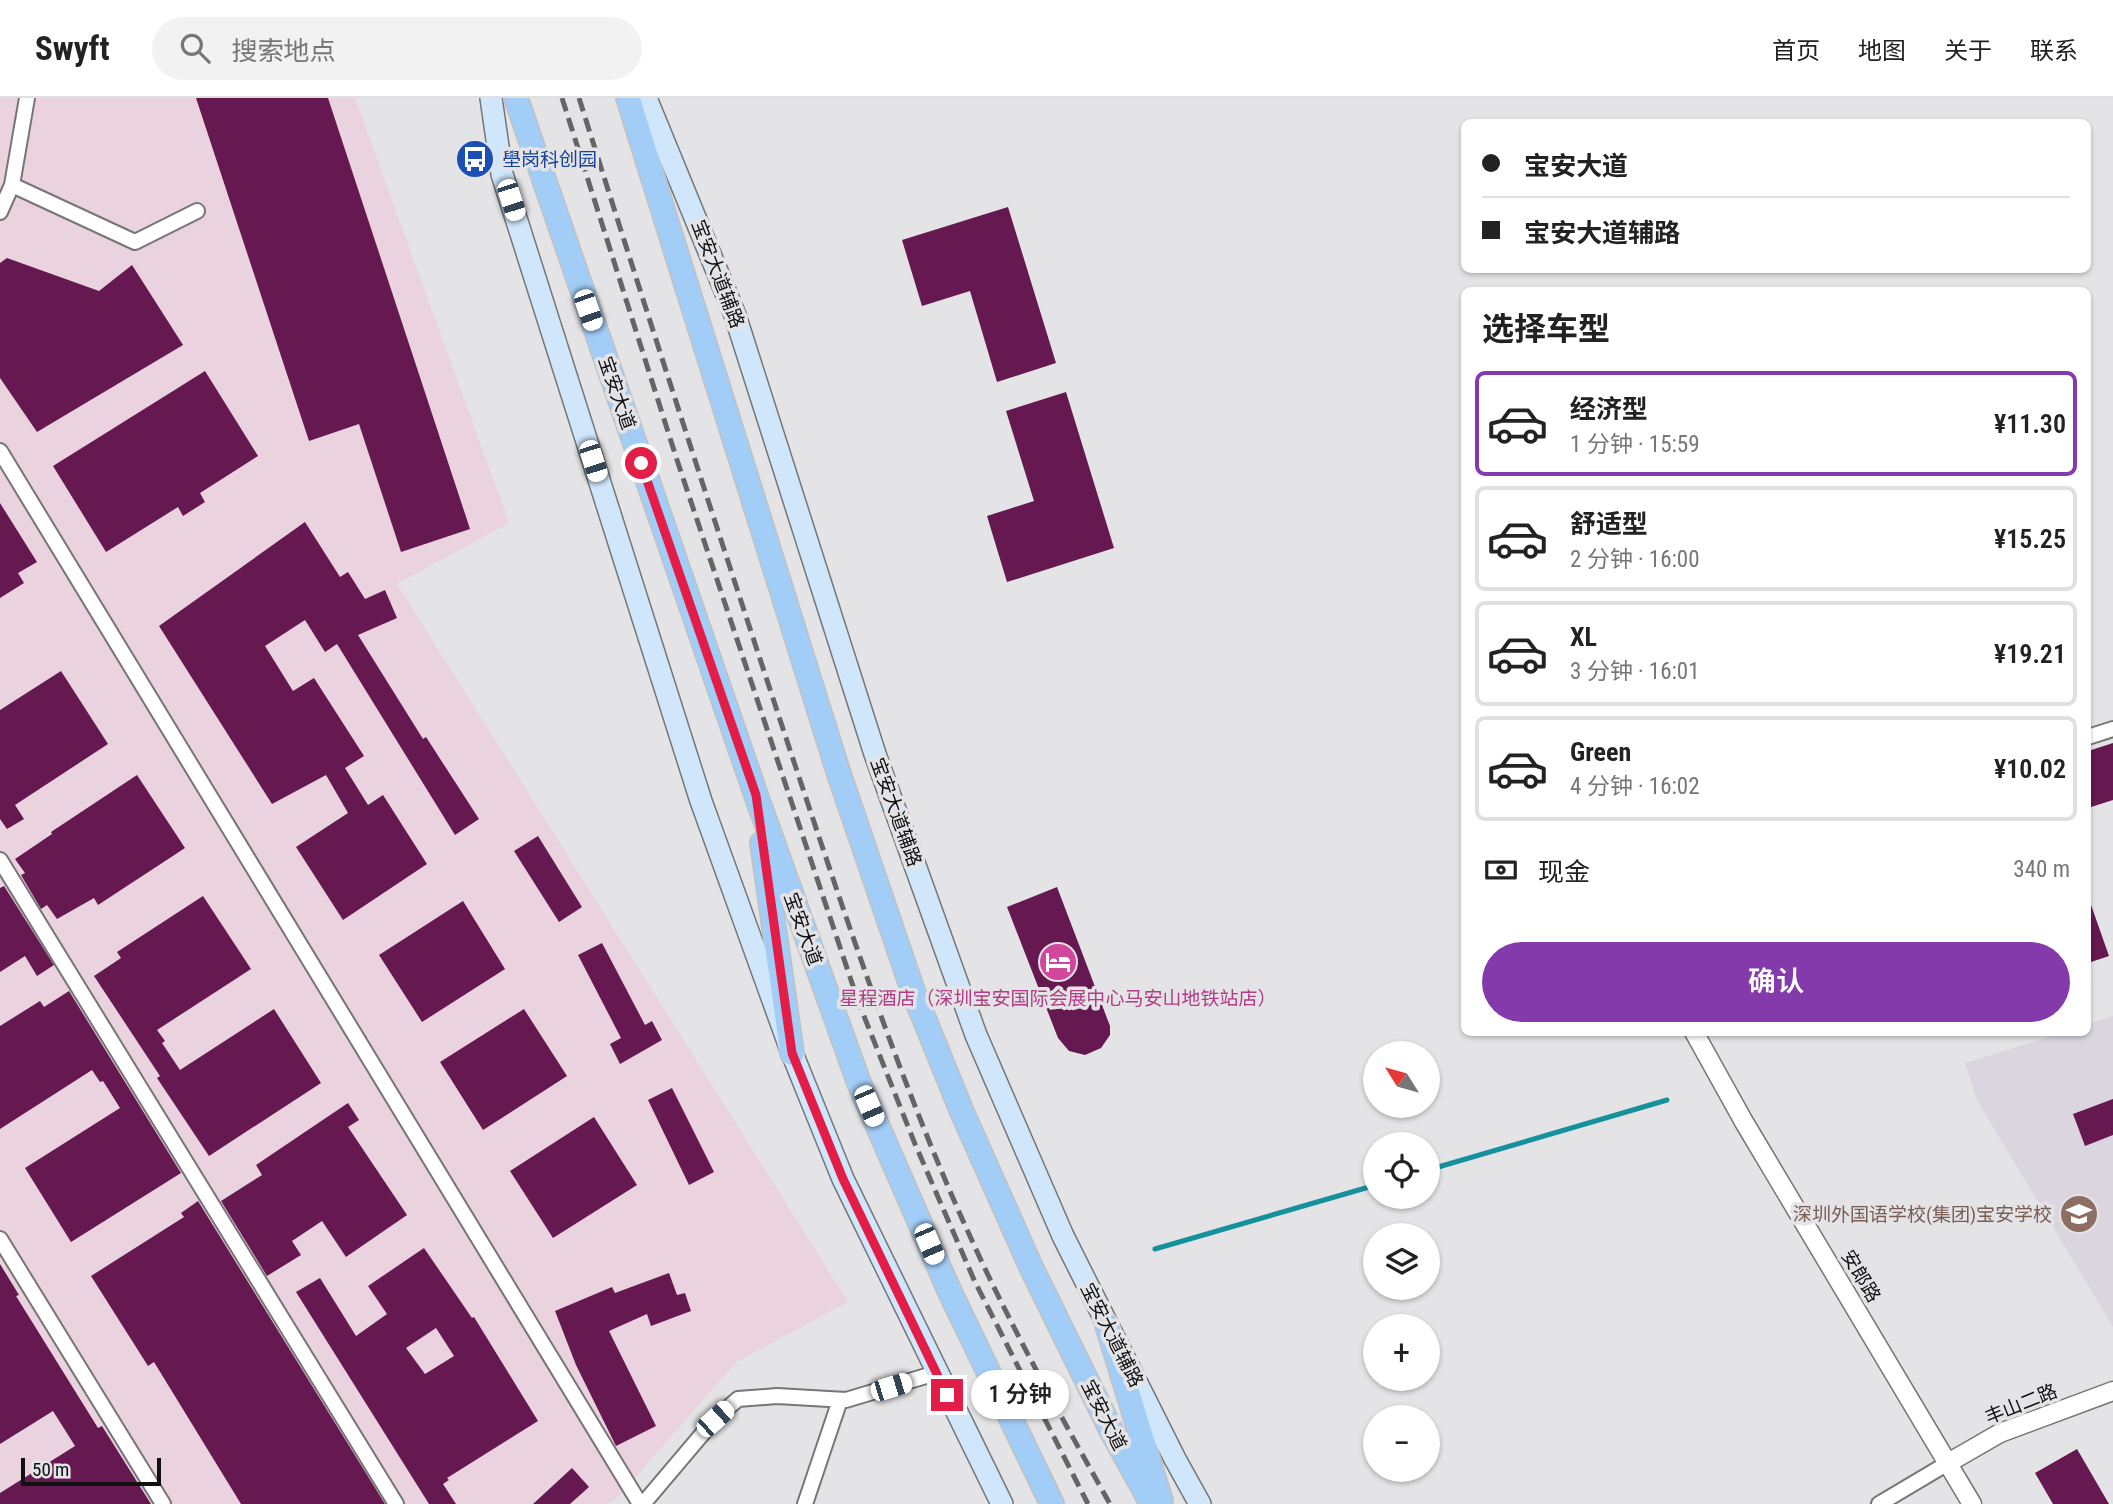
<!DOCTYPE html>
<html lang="zh">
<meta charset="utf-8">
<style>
:root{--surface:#fff;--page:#f2f2f2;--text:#222;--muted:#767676;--line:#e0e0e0;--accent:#853aab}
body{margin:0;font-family:"Roboto Condensed","Noto Sans SC",sans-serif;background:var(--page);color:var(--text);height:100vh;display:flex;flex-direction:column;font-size:26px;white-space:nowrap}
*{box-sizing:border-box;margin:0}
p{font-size:23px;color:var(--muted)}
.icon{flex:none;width:38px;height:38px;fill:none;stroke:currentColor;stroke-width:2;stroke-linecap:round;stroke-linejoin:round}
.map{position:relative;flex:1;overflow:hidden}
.drawer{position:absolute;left:1461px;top:189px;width:630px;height:749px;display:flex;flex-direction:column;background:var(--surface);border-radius:10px;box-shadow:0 2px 5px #0004}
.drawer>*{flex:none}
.top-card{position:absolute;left:1461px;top:21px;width:630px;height:154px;border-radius:10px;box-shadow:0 2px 5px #0004;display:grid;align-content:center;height:154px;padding:0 21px;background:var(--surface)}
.needle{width:46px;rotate:307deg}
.buttons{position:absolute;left:1363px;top:943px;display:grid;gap:14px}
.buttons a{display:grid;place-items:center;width:77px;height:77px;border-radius:50%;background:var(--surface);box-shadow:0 2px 5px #0004;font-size:35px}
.scale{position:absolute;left:21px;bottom:18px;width:140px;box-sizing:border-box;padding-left:7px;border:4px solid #101011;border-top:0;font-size:19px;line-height:24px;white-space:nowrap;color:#101011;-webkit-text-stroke:5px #e4e3e6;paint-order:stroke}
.end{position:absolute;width:32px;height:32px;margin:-16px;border:9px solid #e11d48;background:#fff;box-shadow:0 0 0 4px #fff}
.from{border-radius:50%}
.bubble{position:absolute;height:49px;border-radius:24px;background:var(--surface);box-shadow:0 2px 5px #0004;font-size:23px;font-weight:600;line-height:49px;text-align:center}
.car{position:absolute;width:21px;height:42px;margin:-21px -10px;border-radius:9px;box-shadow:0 0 5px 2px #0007;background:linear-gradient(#fff 24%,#345 0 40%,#fff 0 76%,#345 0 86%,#fff 0)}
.top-card b{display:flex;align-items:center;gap:24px;height:66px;font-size:26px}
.top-card b+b{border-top:2px solid var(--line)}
.top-card i{width:18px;height:18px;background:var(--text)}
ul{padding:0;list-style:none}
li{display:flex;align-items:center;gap:21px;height:105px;margin:0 14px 10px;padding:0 7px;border:4px solid var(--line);border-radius:10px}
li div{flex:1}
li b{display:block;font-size:26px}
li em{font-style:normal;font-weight:600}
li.active{border-color:var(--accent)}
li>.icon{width:63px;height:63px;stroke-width:1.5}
h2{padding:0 21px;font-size:32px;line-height:84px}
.pay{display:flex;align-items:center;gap:18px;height:77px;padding:0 21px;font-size:26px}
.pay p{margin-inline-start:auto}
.primary-button{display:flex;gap:14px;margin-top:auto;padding:14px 21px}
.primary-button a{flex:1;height:80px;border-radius:42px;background:var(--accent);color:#fff;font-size:28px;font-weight:600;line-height:80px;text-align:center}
header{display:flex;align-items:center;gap:42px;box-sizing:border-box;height:98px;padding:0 35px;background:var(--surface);border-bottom:2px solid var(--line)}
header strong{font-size:33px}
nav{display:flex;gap:38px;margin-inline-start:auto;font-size:24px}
.search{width:490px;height:63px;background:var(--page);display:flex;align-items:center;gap:18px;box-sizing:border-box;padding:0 24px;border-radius:38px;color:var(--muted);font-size:26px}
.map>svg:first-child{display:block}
.built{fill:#dad5df}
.industrial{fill:#ead2de}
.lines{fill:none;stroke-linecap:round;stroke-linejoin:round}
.stream{stroke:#15919e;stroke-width:5}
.building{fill:#661851;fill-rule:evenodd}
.minor-casing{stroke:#767577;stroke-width:18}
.tertiary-casing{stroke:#767577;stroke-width:21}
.secondary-casing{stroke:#767577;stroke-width:24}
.primary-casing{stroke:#c1c1c1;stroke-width:26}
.minor{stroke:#fff;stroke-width:14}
.tertiary{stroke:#fff;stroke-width:18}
.secondary{stroke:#d0e6fb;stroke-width:21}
.primary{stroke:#a2cdf7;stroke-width:23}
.rail{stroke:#656566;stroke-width:5;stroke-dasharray:14 7;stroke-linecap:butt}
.route{stroke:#e11d48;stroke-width:9}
.labels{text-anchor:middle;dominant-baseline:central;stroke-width:7;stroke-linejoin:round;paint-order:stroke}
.transit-label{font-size:19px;fill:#164399;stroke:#e4e3e6;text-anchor:start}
.street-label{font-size:19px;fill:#101011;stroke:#e4e3e6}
.hotel-label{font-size:19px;fill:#b23c85;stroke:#e4e3e6}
.education-label{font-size:19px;fill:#785e54;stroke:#e4e3e6;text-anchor:end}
</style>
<header>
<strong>Swyft</strong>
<div class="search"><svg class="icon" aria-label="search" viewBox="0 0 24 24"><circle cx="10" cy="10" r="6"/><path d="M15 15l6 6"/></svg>搜索地点</div>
<nav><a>首页</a><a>地图</a><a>关于</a><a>联系</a></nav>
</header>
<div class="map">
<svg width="2113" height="1406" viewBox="0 0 2113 1406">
<rect width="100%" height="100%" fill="#e4e3e6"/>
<!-- built -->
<path class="built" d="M2113 918V1229L1977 1002 1965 965 2062 935 2088 934V926Z"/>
<!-- industrial -->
<path class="industrial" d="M0 0H355L509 425 397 486 848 1204 736 1264 620 1397 608 1406H0Z"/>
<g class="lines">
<!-- stream -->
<path class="stream" d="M1428 1072 1667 1002
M1155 1151 1376 1087"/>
</g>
<!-- building -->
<path class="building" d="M196 0H328L470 431 401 454 359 326 309 343Z
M1008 109 1056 265 997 284 970 193 922 208 902 142Z
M7 160 99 193 132 167 183 247 37 334 0 280V165Z
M205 273 258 358 200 395 205 404 183 418 178 409 106 454 53 368Z
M1066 294 1114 450 1007 484 987 418 1034 403 1006 313Z
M0 405 37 464 18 475 24 485 0 500Z
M305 424 340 479 348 474 365 501 385 492 397 520 358 537 423 641 426 639 479 721 455 737 337 546 325 554 305 522 265 548 293 593 314 580 364 658 345 670 368 707 383 697 427 766 343 822 296 749 348 715 326 677 272 706 159 528Z
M61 573 108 646 15 707 24 721 7 731 0 721V612Z
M2113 645V702L2088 710V653Z
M137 677 185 750 98 807 94 800 57 821 47 807 41 811 21 777 25 775 15 761 52 736 51 734Z
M538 738 582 809 559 824 514 753Z
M4 788 54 867 37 878 25 858 0 874V790Z
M1057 789 1110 928V937L1101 950 1085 957 1069 953 1058 940 1007 809Z
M203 798 251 871 157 932 165 943 162 945 180 972 274 911 321 985 209 1058 157 980 160 978 94 878 121 860 117 854Z
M463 803 505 871 422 924 379 857Z
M2090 804 2109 858 2088 865V805Z
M602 845 645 927 652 923 662 942 620 966 610 946 621 940 578 857Z
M69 893 181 1075 71 1144 25 1070 120 1010 103 983 100 984 92 972 0 1031V928L40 903 44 909Z
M524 911 567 978 483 1032 440 964Z
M672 990 714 1074 689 1087 648 1002Z
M2113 1001V1037L2085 1048 2073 1016Z
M348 1005 359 1022 348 1029 407 1117 346 1159 322 1123 292 1143 301 1157 267 1178 221 1103 262 1077 256 1067Z
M594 1019 637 1087 553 1140 510 1073Z
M198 1103 385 1406H241L154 1264 148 1268 91 1178 184 1119 181 1115Z
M424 1150 472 1220 474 1219 538 1323 447 1380 449 1382 443 1386 456 1406H429L296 1194 320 1180 356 1238 387 1216 368 1188ZM436 1230 454 1258 425 1276 406 1250Z
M0 1166 19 1197 16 1198 98 1330 102 1328 151 1406H0V1395L75 1348 53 1313 0 1346Z
M669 1175 677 1197 685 1195 691 1213 651 1228 647 1216 609 1233 656 1328 616 1348 576 1267 555 1213 612 1189 615 1195Z
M2077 1351 2109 1406H2053L2035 1375Z
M572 1370 589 1389 570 1406H533Z"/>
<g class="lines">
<defs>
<path id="minor" d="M12 87 135 144 197 113
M0 114 12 87 27 0
M0 353 640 1406
M2088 639 2113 631
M0 762 396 1406
M0 1141 163 1406
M643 1406 715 1321 738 1301 777 1298 846 1302 936 1275
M805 1406 840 1302
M1879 1406 1948 1365"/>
<path id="tertiary" d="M1694 934 1744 1024 1972 1406
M1948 1365 2000 1335 2113 1293"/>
<path id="secondary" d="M491 0 502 76 701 703 792 955 843 1081 1002 1406
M646 0 735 217 875 656 976 937 1063 1138 1175 1361 1200 1406"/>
<path id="primary" d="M516 0 756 697 859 985 949 1192 1052 1406
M628 0 838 673 913 893 962 1014 1031 1169 1112 1334 1152 1406
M762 745 792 955
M1107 1227 1161 1403"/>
</defs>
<!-- minor casing -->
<use href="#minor" class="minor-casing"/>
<!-- tertiary casing -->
<use href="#tertiary" class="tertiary-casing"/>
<!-- secondary casing -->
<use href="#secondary" class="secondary-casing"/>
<!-- primary casing -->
<use href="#primary" class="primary-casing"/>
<!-- minor -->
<use href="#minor" class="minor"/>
<!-- tertiary -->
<use href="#tertiary" class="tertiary"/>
<!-- secondary -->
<use href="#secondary" class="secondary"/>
<!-- primary -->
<use href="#primary" class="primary"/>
<!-- rail -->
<path class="rail" d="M562 0 677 362 858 903 915 1046 975 1184 1088 1406
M579 0C648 219 719 437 791 655 850 832 908 1010 989 1179 1026 1256 1068 1331 1110 1406"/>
</g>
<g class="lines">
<!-- route -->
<path class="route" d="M641 365 756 697 792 955 843 1081 947 1297"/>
</g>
<!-- icons -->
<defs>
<symbol id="bus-disc" viewBox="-11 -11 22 22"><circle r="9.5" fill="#1a4fb4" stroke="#e4e3e6"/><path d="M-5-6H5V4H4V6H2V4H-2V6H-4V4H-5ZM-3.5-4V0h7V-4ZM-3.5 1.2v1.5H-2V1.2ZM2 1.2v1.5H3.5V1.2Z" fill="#fff"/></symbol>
<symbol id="hotel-disc" viewBox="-11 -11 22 22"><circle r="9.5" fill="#d1479c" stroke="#e4e3e6"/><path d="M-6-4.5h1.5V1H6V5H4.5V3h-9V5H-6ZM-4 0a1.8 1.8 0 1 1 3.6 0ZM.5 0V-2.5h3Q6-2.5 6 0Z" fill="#fff"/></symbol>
<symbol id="school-disc" viewBox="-11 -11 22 22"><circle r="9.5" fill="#8d6e63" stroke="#e4e3e6"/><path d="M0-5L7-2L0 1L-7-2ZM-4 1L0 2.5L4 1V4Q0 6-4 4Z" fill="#fff"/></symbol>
</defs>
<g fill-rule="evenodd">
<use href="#bus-disc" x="453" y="39" width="44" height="44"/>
<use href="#hotel-disc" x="1036" y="842" width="44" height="44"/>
<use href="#school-disc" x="2057" y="1094" width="44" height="44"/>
</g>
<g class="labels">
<!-- transit labels -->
<g class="transit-label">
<text x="502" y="61">壆岗科创园</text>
</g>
<!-- street labels -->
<g class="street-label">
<text transform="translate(718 176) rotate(69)">宝安大道辅路</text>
<text transform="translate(617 295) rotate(71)">宝安大道</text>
<text transform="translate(896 714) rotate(70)">宝安大道辅路</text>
<text transform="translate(803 831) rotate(70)">宝安大道</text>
<text transform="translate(1861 1178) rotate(59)">安郎路</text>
<text transform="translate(1112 1237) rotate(63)">宝安大道辅路</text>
<text transform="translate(2021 1306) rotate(-22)">丰山二路</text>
<text transform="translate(1104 1317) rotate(63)">宝安大道</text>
</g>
<!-- hotel labels -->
<g class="hotel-label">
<text x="1058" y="900">星程酒店（深圳宝安国际会展中心马安山地铁站店）</text>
</g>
<!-- education labels -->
<g class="education-label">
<text x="2052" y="1116">深圳外国语学校(集团)宝安学校</text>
</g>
</g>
</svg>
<div class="buttons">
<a><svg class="needle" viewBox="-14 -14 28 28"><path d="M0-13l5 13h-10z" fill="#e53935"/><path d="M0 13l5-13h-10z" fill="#767676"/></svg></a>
<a><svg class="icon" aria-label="locate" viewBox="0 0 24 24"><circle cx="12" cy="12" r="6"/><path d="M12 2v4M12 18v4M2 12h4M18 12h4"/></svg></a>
<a><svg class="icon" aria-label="layers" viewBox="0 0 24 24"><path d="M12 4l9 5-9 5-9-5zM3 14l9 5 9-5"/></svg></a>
<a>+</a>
<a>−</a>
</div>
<div class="scale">50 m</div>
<i class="end from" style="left:641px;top:365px"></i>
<i class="end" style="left:947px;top:1297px"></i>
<div class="bubble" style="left:971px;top:1272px;width:98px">1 分钟</div>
<i class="car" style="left:511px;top:102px;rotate:162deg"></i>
<i class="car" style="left:588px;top:212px;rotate:161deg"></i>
<i class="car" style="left:593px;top:363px;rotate:162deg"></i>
<i class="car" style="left:869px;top:1008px;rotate:157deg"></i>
<i class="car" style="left:929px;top:1146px;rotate:157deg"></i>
<i class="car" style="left:891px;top:1289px;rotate:73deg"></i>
<i class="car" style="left:715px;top:1321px;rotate:48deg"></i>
<div class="top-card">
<b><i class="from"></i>宝安大道</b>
<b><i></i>宝安大道辅路</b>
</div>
<section class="drawer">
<h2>选择车型</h2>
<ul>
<li class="active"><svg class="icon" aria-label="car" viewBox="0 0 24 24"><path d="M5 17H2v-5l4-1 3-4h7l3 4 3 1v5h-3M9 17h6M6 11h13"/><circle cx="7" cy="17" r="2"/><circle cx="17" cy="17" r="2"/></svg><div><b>经济型</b><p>1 分钟 · 15:59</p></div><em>¥11.30</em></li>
<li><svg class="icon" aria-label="car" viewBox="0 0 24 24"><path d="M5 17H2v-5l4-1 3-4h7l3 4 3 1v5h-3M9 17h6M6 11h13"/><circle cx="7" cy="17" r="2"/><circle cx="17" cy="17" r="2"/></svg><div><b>舒适型</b><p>2 分钟 · 16:00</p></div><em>¥15.25</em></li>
<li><svg class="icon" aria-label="car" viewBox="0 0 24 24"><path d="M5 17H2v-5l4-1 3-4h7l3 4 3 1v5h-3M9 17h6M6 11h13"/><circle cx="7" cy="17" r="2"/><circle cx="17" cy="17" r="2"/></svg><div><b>XL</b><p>3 分钟 · 16:01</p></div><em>¥19.21</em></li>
<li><svg class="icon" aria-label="car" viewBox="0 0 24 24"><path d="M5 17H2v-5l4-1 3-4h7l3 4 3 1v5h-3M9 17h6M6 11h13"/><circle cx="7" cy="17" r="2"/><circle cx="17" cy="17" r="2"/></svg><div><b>Green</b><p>4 分钟 · 16:02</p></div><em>¥10.02</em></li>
</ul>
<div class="pay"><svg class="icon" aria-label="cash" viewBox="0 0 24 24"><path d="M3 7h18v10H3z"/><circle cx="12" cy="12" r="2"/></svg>现金<p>340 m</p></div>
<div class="primary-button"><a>确认</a></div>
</section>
</div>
